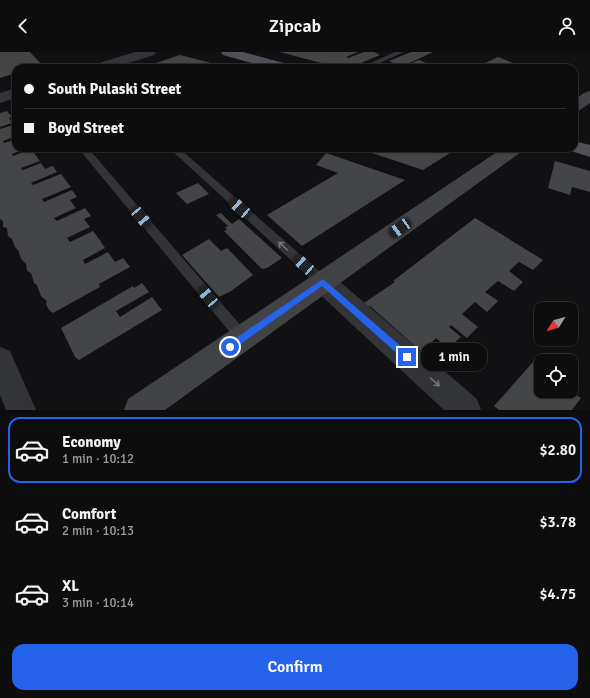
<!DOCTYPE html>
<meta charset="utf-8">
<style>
:root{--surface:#0d0d0e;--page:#161617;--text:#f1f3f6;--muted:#9a9c9e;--line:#2d2d2e;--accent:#2563eb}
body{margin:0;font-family:Signika,sans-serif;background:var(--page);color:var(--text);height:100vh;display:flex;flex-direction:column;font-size:15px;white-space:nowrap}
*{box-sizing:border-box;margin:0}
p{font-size:13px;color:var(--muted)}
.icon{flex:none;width:22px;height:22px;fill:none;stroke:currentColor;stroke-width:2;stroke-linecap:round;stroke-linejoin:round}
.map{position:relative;height:358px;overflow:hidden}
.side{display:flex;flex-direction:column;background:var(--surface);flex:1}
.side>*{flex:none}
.banner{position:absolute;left:12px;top:12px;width:566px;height:88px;border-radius:12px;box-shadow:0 1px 3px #0004,0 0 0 1px var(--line);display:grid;align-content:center;height:88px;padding:0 12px;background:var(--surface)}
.needle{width:26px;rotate:233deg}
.controls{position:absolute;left:534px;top:250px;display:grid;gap:8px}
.controls a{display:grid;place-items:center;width:44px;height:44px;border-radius:8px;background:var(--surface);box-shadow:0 1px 3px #0004,0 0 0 1px var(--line);font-size:20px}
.end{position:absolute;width:18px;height:18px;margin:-9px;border:5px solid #2563eb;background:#fff;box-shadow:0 0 0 2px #fff}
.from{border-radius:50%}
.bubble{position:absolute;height:28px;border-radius:12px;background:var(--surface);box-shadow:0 1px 3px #0004,0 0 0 1px var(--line);font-size:13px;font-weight:600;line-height:28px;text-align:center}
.car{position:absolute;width:12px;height:24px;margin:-12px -6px;border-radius:5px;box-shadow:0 0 3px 1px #0007;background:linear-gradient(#222 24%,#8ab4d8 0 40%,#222 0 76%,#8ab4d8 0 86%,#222 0)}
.banner b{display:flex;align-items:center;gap:14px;height:38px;font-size:15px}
.banner b+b{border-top:1px solid var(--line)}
.banner i{width:10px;height:10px;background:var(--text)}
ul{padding:7px 0 0;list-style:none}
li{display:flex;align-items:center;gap:12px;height:66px;margin:0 8px 6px;padding:0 4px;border:2px solid transparent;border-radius:12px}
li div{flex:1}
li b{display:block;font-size:15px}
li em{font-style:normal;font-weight:600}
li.selected{border-color:var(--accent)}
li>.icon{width:36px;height:36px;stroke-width:1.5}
.action{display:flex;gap:8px;margin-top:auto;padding:8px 12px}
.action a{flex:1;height:46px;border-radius:12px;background:var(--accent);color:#fff;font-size:16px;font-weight:600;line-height:46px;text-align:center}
header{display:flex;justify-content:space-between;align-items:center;height:52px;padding:0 12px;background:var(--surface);font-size:18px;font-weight:600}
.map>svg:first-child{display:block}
.building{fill:#444547}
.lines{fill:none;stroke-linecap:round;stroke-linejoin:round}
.lane{fill:#333437;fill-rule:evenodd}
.street{fill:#333437;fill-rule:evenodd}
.secondary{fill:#414347;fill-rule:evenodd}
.primary{fill:#4f5156;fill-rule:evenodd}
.oneway{stroke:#72747a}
.route{fill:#2563eb}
</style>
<header><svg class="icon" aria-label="back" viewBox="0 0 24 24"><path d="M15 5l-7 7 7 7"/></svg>Zipcab<svg class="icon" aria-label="person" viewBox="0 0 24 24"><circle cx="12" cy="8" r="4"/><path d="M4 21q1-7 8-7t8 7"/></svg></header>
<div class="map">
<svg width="590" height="358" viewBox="0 0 590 358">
<rect width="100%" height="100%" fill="#111113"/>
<!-- building -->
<path class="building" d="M0 0H30L42 13 33 16H16V21L0 26Z
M280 0H358L346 5 348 6 364 0H374L380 3 349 16H340Z
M411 0H433L401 15 389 9Z
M180 3 211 11 204 16H141Z
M498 5 513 11 511 12 520 16H488L481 13Z
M419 8 435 15 400 16Z
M384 12 393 16H373Z
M7 59 12 65 9 66 12 71 0 75V61Z
M13 73 16 76V84L3 89 4 91 16 87V96H27L12 102 13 104 31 97 40 109 21 116 23 118 41 111 45 117 53 114 57 120 31 131 33 133 61 122 71 135 42 147 44 150 72 138 77 145 70 148 76 156 54 166 57 169 85 156 91 164 84 167 90 175 67 186 70 190 93 179 99 187 105 196 83 208 85 212 108 200 115 210 123 206 130 215 99 232 100 235 53 261 49 258 46 252 47 249 41 244 37 233 34 231 31 221 27 219 26 212 21 207 18 198 15 195 12 187 8 184 7 176 3 175V169L0 167V77Z
M357 96H458L423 118Z
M326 101 405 128 302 194 267 163 338 121 316 113Z
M555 109 590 119V140L572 135 570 143 548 136Z
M198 131 209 142 187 152 176 141Z
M221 161 232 172 239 167 282 206 267 216 262 217 224 179 227 178 225 175 228 174 216 163Z
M475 166 543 208 533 218 519 210 509 219 523 230 514 239 498 229 485 240 498 249 487 260 475 250 462 262 478 275 467 286 451 273 449 275 461 285 448 296 436 286 422 300 370 254 368 255 364 251 395 230 393 229Z
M209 187 221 199 227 196 253 223 231 239 219 245 182 203Z
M142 231 149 240 116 259 120 265 152 245 162 258 79 308 75 305 61 276 133 234 134 236Z
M546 303 554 309H541V339H571L581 346 572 358H499L494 354 533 310 538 313Z"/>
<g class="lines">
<!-- lane -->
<path class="lane" d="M395 0H404L369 16H359Z
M78 96H88L248 282 250 286 248 290 243 292 238 290Z
M169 96H179L327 226 329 230 327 234 323 235 319 234Z"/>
<!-- street -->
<path class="street" d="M135 0H156L154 3 113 16H91L93 13Z
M16 36V46L0 51V41Z
M323 220 332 223 477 347 481 358H444L314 237 311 230 314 223Z
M0 295 10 299 36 358H6L0 343Z"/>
<!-- secondary -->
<path class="secondary" d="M590 39V51L580 58 574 60V48L584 41Z
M503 96H524L521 100 165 358H124L128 347Z"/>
<!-- primary -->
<path class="primary" d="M221 0H243L291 13 293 16H270L223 3Z
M574 89 590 93V105L568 98 566 96H574Z"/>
</g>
<!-- one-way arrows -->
<defs><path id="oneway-shaft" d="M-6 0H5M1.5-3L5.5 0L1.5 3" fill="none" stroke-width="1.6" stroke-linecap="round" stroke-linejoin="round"/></defs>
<g class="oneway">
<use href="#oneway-shaft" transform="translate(283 194) rotate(-138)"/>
<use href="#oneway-shaft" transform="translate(435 330) rotate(42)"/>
</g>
<!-- route -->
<path class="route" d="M323 227 410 302 411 305 410 308H404L322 234 232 298H227V292Z"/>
</svg>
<div class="controls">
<a><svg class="needle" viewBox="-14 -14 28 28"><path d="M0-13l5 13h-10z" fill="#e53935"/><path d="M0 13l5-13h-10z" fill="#9a9c9e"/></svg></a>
<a><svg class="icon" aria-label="locate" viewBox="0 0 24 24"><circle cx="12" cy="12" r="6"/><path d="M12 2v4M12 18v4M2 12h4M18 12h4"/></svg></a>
</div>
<i class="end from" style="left:230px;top:295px"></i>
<i class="end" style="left:407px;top:305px"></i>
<div class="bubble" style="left:421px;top:291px;width:66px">1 min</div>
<i class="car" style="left:240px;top:156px;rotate:312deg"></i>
<i class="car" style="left:141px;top:165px;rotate:140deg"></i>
<i class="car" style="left:400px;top:176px;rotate:235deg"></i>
<i class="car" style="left:304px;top:213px;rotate:312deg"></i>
<i class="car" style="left:208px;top:245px;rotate:320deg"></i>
<div class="banner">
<b><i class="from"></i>South Pulaski Street</b>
<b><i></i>Boyd Street</b>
</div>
</div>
<section class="side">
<ul>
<li class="selected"><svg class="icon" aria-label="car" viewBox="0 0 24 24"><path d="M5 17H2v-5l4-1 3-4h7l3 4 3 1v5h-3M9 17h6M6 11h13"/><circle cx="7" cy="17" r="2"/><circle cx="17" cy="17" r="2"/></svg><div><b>Economy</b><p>1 min · 10:12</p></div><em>$2.80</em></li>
<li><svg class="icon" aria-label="car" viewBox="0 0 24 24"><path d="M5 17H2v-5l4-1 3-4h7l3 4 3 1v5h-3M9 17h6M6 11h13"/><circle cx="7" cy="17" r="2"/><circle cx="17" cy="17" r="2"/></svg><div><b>Comfort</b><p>2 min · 10:13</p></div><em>$3.78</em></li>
<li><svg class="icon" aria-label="car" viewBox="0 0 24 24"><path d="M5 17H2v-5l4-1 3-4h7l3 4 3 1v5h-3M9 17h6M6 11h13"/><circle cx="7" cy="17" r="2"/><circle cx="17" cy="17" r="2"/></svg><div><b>XL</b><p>3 min · 10:14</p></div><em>$4.75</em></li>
</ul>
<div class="action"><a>Confirm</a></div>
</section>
